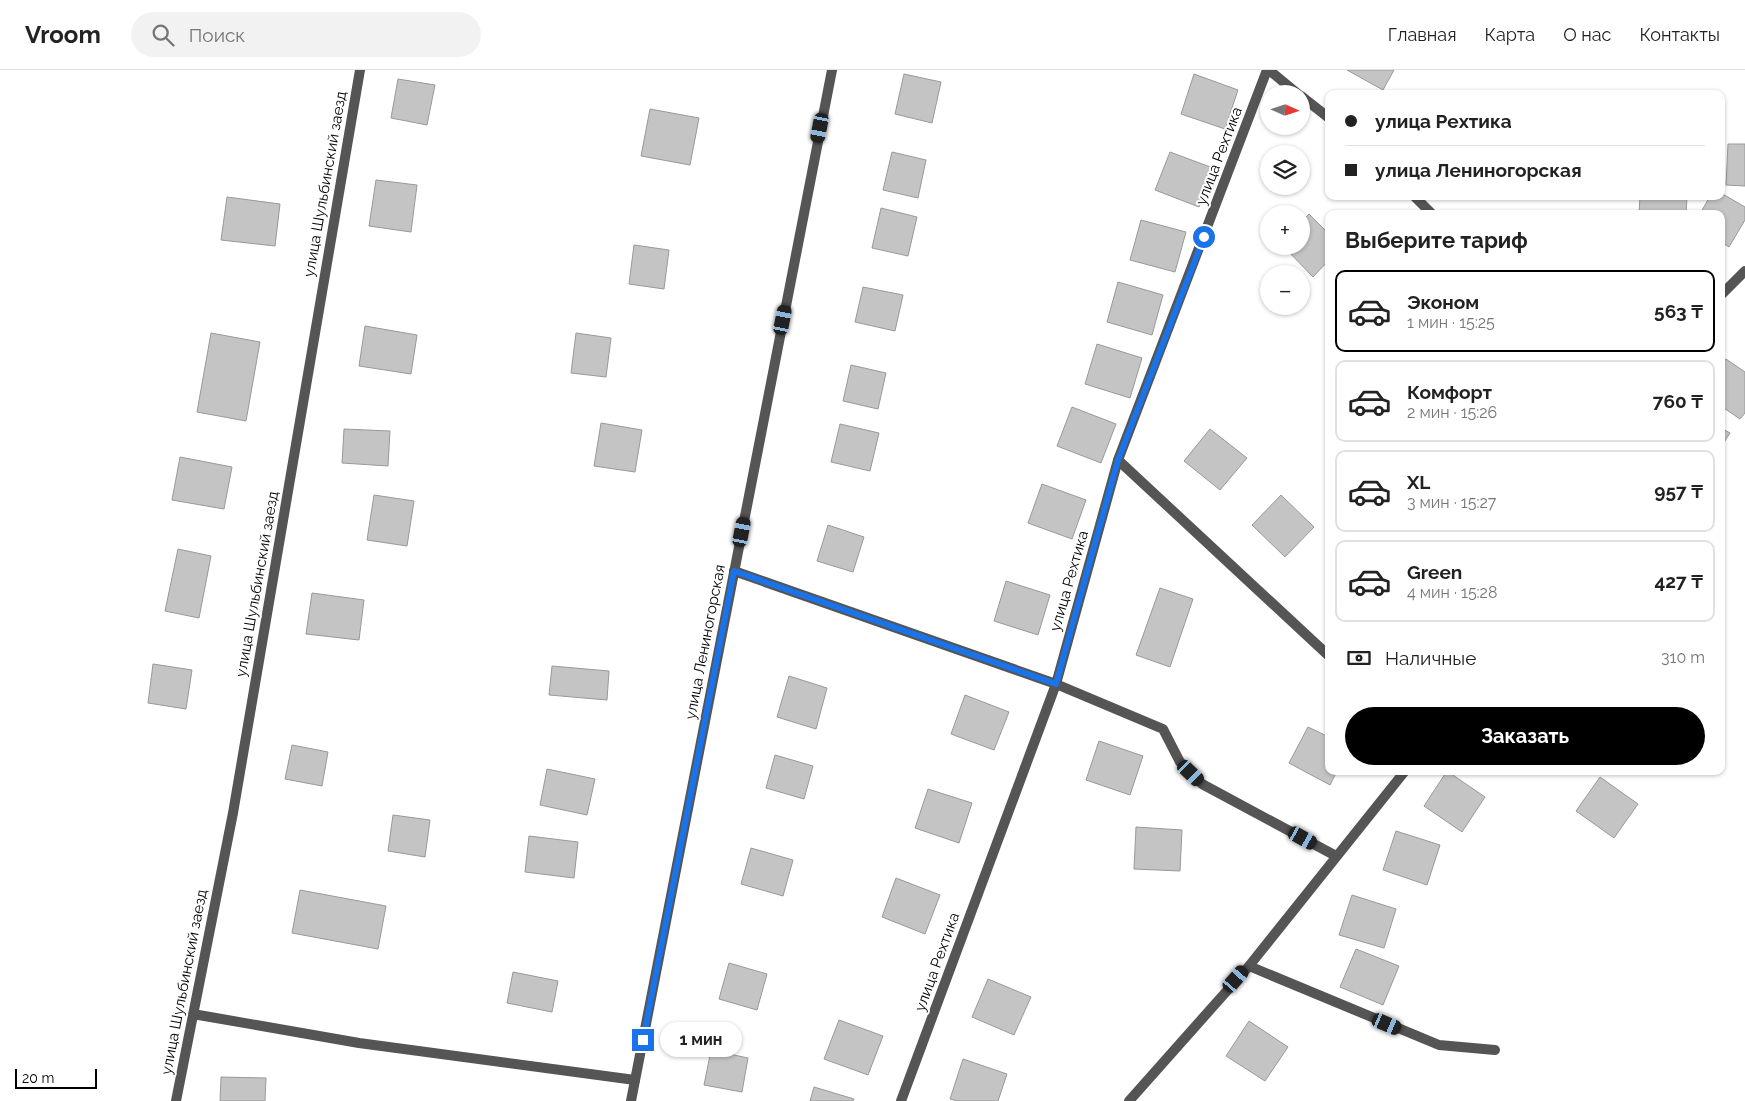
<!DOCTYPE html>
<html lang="ru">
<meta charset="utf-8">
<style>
:root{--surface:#fff;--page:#f2f2f2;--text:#222;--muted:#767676;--line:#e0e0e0;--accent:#000}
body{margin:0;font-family:Raleway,sans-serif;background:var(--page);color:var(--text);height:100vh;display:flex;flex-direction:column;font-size:19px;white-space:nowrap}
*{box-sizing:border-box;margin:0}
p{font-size:16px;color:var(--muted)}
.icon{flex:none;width:28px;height:28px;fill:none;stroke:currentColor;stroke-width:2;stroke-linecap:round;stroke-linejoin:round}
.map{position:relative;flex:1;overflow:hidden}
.details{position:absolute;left:1325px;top:140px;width:400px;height:565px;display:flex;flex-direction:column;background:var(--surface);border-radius:10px;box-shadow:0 1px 4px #0004}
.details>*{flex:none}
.banner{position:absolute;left:1325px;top:20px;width:400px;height:110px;border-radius:10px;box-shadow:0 1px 4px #0004;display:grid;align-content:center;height:110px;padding:0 20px;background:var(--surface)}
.needle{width:32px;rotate:93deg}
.controls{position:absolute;left:1260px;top:15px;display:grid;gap:10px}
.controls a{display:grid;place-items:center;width:50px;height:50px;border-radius:50%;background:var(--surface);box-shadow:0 1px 4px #0004;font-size:25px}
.scale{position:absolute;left:15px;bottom:12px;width:82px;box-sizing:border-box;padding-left:5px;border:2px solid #000;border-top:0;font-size:14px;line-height:18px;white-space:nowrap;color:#000;-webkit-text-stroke:4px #fff;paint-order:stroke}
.end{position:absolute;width:22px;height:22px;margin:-11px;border:6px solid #1a73e8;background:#fff;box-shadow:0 0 0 2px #fff}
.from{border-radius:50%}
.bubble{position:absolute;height:35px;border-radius:18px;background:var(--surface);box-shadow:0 1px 4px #0004;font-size:16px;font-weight:700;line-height:35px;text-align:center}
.car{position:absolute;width:15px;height:30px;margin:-15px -8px;border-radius:6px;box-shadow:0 0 4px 1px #0007;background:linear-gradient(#222 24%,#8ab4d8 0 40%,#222 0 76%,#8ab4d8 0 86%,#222 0)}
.banner b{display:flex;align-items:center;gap:18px;height:48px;font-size:19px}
.banner b+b{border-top:1px solid var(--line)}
.banner i{width:12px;height:12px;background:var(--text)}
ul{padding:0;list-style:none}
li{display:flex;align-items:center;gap:15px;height:82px;margin:0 10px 8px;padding:0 10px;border:2px solid var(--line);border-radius:10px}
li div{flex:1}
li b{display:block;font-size:19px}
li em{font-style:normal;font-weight:700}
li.selected{border-color:var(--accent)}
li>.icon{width:45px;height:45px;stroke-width:1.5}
h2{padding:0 20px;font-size:22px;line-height:60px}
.pay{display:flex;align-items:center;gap:12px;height:55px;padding:0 20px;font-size:19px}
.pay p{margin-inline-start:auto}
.cta{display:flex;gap:10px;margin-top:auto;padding:10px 20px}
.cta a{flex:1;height:58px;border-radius:30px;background:var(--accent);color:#fff;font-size:20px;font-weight:700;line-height:58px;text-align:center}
header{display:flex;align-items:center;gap:30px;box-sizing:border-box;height:70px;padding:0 25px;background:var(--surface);border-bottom:1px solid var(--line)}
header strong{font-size:24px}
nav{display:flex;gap:28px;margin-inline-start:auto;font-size:18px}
.search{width:350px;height:45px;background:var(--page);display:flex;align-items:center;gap:12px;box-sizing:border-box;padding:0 18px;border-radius:28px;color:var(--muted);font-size:19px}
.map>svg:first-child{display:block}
.building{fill:#c4c4c4;stroke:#999}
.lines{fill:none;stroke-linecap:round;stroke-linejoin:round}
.minor{stroke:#555;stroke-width:10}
.tertiary{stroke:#555;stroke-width:10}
.route{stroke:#1a73e8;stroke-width:6}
.labels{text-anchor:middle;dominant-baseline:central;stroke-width:4;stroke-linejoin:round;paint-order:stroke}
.street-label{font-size:15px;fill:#000;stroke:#fff}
</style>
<header>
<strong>Vroom</strong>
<div class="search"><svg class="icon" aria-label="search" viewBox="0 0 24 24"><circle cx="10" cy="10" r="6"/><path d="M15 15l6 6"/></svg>Поиск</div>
<nav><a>Главная</a><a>Карта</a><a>О нас</a><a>Контакты</a></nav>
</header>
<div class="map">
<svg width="1745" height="1031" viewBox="0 0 1745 1031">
<rect width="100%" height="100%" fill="#fff"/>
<!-- building -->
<path class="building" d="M1347 0H1394L1383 20Z
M904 4 941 12 932 53 895 44Z
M1194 4 1238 20 1225 59 1181 44Z
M398 9 435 15 427 55 391 48Z
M650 39 699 48 690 95 641 86Z
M1728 74H1745V116L1726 115Z
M892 82 926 90 918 128 883 120Z
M1170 82 1213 98 1199 137 1155 120Z
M376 110 417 115 411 162 369 156Z
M1721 123 1745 137V150L1729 177 1721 172V144H1700L1710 126H1721Z
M1640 126H1687L1686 144H1639Z
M227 127 280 134 275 176 221 170Z
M881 138 917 147 908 186 872 178Z
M1309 144 1329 164V190L1313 207 1283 176H1301V152Z
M1141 150 1186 162 1175 202 1130 190Z
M634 175 669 180 664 219 629 214Z
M1118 212 1163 225 1152 265 1107 252Z
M863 217 903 225 895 261 855 252Z
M365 256 417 265 411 304 359 296Z
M211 263 260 272 246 351 197 342Z
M576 263 611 268 606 307 571 303Z
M1097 274 1142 288 1130 328 1085 314Z
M1726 289 1745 302V343L1740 349 1721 336V296Z
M851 295 886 303 878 339 843 331Z
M1072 337 1116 354 1101 393 1057 376Z
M601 353 642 360 635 402 594 396Z
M840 354 879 363 870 401 831 392Z
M1721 358 1730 363 1721 377Z
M344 359 390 361 388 396 342 393Z
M1210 359 1247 388 1220 420 1184 391Z
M180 387 232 397 224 439 172 430Z
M1042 414 1086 430 1072 469 1028 453Z
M374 425 414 431 407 476 367 470Z
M1281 425 1314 457 1285 487 1252 455Z
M828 455 864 467 853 502 817 491Z
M178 479 211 486 199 548 165 541Z
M1006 511 1050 525 1038 565 994 551Z
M1160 518 1193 529 1170 597 1136 585Z
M312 523 364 530 359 570 306 564Z
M153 594 192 600 186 639 148 633Z
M552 596 609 601 607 630 549 625Z
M789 606 827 618 816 659 777 647Z
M965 625 1009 642 994 680 951 664Z
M1308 657 1329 667V701H1337L1330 715 1289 693Z
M1099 671 1143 686 1130 725 1086 710Z
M292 675 328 682 322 716 285 709Z
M775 685 813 696 804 729 766 718Z
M547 699 595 709 587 745 540 735Z
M1447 701 1485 727 1462 762 1424 736Z
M1600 707 1638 734 1614 768 1576 741Z
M928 719 972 733 959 773 915 758Z
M393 745 430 750 425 787 388 781Z
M1136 757 1182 760 1180 801 1134 799Z
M1396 761 1440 775 1427 815 1383 800Z
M529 766 578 772 574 808 525 802Z
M751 778 793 790 783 826 741 814Z
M896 808 940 825 925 864 882 847Z
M300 820 386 836 378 879 292 863Z
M1352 825 1396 839 1384 878 1339 865Z
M1356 879 1399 896 1383 935 1340 917Z
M729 893 767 904 757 940 719 929Z
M513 902 558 911 552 942 507 933Z
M988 909 1031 927 1014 965 972 947Z
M839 950 883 966 868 1005 824 989Z
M1249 951 1288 977 1265 1011 1226 986Z
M711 980 748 988 742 1022 704 1015Z
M963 989 1007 1004 998 1031H957L950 1029Z
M221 1007 266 1008 265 1031H220Z
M814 1017 854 1029 853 1031H810Z"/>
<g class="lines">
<!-- minor -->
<path class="minor" d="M1269 0 1298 24
M1301 26 1329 48
M1414 126 1432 144
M1721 225 1745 201
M1118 390 1329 586
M734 501 1056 614 1163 659 1180 692 1202 714 1336 786
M1249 896 1439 975 1495 980
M193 944 359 973 635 1010
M176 1031 233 743 360 0
M901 1031 1056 614 1118 390 1267 0
M1129 1031 1249 896 1405 701"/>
<!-- tertiary -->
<path class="tertiary" d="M631 1031 832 0"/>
</g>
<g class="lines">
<!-- route -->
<path class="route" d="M643 970 734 501 1056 614 1118 390 1204 167"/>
</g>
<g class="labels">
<!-- street labels -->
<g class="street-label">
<text transform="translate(1219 86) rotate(-69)">улица Рехтика</text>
<text transform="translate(325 114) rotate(-80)">улица Шульбинский заезд</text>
<text transform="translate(1069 511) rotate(-74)">улица Рехтика</text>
<text transform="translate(257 514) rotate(-80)">улица Шульбинский заезд</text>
<text transform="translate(705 572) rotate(-79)">улица Лениногорская</text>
<text transform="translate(937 892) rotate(-70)">улица Рехтика</text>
<text transform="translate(184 912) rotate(-79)">улица Шульбинский заезд</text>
</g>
</g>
</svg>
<div class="controls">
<a><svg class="needle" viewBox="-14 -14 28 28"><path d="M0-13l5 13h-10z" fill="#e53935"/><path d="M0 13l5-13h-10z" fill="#767676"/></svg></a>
<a><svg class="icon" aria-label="layers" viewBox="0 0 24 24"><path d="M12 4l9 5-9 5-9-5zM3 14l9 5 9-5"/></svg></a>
<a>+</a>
<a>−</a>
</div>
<div class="scale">20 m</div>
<i class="end from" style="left:1204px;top:167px"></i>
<i class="end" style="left:643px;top:970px"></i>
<div class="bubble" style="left:660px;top:952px;width:82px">1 мин</div>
<i class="car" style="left:820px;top:58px;rotate:191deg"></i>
<i class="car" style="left:783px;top:250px;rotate:11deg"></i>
<i class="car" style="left:742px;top:462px;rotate:11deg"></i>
<i class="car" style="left:1191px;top:703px;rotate:134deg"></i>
<i class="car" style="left:1303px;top:768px;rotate:119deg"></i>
<i class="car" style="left:1236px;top:909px;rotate:41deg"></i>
<i class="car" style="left:1387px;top:954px;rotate:113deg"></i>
<div class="banner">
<b><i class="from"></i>улица Рехтика</b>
<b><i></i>улица Лениногорская</b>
</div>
<section class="details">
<h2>Выберите тариф</h2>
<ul>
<li class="selected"><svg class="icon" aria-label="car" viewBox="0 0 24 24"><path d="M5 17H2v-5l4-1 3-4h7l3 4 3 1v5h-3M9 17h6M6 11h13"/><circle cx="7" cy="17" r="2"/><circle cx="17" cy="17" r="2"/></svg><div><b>Эконом</b><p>1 мин · 15:25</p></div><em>563 ₸</em></li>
<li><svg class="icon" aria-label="car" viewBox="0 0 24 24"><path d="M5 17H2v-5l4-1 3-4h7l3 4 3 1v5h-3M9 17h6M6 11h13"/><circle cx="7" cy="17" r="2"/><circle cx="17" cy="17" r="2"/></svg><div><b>Комфорт</b><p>2 мин · 15:26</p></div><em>760 ₸</em></li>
<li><svg class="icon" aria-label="car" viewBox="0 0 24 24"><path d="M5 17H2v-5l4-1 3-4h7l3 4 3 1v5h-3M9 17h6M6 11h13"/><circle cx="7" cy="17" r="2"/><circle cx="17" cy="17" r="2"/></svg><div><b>XL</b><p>3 мин · 15:27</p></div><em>957 ₸</em></li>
<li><svg class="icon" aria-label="car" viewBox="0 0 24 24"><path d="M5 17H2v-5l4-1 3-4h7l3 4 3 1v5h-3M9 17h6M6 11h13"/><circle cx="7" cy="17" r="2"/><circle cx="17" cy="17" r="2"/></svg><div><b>Green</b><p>4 мин · 15:28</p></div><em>427 ₸</em></li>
</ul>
<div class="pay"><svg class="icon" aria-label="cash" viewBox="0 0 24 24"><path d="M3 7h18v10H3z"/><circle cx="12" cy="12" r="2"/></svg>Наличные<p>310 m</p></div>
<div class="cta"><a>Заказать</a></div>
</section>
</div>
